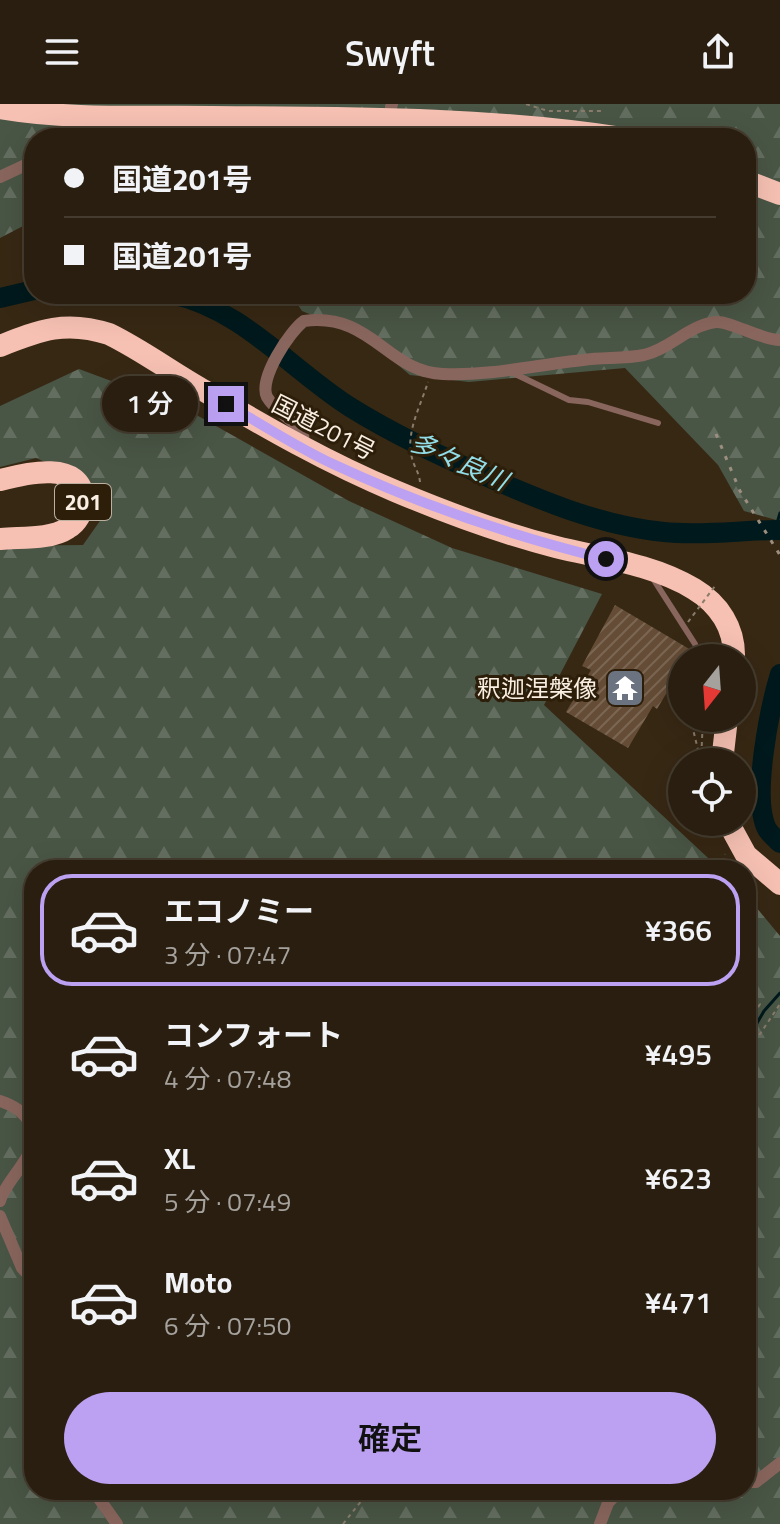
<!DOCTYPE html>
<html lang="ja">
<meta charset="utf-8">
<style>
:root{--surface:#291e0f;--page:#312718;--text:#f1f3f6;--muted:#a5a29e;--line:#453c2f;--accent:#bca0f2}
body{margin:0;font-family:"Titillium Web","Noto Sans JP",sans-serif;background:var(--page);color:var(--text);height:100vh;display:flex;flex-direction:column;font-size:30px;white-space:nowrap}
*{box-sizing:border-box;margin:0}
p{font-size:26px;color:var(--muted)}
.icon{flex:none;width:44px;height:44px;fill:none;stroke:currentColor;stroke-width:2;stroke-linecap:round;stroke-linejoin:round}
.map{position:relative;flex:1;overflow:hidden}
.panel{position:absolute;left:24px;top:756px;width:732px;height:640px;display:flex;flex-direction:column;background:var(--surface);border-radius:32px;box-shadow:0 8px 32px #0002,0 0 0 2px var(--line)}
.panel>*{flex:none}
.banner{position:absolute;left:24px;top:24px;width:732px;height:176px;border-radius:32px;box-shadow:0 8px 32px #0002,0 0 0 2px var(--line);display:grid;align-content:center;height:176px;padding:0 40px;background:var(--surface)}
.needle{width:52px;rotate:197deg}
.buttons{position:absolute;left:668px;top:540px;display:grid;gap:16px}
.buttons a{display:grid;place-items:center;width:88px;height:88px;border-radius:50%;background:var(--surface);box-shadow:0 8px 32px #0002,0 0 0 2px var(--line);font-size:40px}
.end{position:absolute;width:36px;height:36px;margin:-18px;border:10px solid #bca0f2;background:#111;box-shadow:0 0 0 4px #111}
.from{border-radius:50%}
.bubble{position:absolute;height:56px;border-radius:28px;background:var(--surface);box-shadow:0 8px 32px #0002,0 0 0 2px var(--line);font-size:26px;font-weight:600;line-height:56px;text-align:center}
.banner b{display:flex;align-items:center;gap:28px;height:76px;font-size:30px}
.banner b+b{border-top:2px solid var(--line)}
.banner i{width:20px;height:20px;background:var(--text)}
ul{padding:14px 0 0;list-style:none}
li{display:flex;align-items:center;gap:24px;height:112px;margin:0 16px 12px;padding:0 24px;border:4px solid transparent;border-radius:32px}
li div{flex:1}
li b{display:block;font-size:30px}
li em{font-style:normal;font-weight:600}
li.selected{border-color:var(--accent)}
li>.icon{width:72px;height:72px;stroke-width:1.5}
.cta{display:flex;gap:16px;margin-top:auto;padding:16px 40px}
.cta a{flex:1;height:92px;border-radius:48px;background:var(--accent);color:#111;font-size:32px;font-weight:600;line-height:92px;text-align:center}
header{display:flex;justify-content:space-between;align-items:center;height:104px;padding:0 40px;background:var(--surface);font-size:36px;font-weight:600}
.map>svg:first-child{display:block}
.forest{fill:url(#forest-firs)}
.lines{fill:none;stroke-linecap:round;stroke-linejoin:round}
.stream{stroke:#00191c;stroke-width:3}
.river{stroke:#00191c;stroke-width:20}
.building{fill:url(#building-hatch)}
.street-tunnel{stroke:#544633;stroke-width:12;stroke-dasharray:12 6;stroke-linecap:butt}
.path{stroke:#897c6b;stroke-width:2;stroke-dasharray:4 4;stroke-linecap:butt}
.lane{stroke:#89665d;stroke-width:6}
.street{stroke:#89665d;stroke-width:12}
.highway{stroke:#f6c1b3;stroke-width:22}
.rail{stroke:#9c8f7f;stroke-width:3;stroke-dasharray:4 8;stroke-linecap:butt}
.path-bridge{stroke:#897c6b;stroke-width:2;stroke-dasharray:4 4;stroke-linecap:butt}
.route{stroke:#bca0f2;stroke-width:10}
.labels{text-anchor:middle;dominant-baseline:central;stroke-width:6;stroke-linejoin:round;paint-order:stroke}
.shield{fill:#2d1e0a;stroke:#bcb0a1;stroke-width:2}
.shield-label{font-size:22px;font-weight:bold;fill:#f9efe2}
.street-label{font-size:24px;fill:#f9efe2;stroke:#2d1e0a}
.poi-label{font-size:24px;fill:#f9efe2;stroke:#2d1e0a;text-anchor:end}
.water-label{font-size:26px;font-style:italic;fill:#91dee8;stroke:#2d1e0a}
</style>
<header><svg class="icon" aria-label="menu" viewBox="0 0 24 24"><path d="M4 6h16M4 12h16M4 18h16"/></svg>Swyft<svg class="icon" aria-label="share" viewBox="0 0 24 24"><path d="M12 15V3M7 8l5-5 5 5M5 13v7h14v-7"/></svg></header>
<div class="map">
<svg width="780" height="1420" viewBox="0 0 780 1420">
<defs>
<pattern id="forest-firs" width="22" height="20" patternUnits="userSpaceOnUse" patternTransform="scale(2)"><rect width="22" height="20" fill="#495545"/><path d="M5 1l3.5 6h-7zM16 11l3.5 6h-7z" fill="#646e60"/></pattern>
<pattern id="building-hatch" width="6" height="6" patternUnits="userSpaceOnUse" patternTransform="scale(2)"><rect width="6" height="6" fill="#644c36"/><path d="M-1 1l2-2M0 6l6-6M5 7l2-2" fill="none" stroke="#7b6653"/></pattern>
</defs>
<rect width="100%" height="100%" fill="#372814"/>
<!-- forest -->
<path class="forest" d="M0 0H780V417L744 407 718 361 625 264 469 278 410 271 363 232 302 207 291 190H746V34H34V122L25 121 0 134Z
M79 265 184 304 349 397 452 444 602 490 544 601 721 766H34V1386H746V791L780 832V1420H0V442L83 441 102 414 90 378 36 354 0 363V302Z"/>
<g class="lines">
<!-- stream -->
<path class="stream" d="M775 426 780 409
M746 938 764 907 780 889"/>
<!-- river -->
<path class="river" d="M171 190C243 205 290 265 350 303 393 330 439 351 485 372 543 397 601 422 664 428 702 432 742 426 780 426
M0 194 34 186
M780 570C770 603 751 694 767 725 770 730 776 735 780 739"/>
</g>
<!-- building -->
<path class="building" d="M615 501 691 546 688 554H682V563L657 605 653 602 628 644 566 608 591 566 582 562Z"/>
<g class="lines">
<!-- street-tunnel -->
<path class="street-tunnel" d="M381 34 388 14"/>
<!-- path -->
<path class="path" d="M526 0 548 7H601
M420 378C419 368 414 363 412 354 405 329 421 301 428 278
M672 570 679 574 669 591 682 603
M687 614 692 621 699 650
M701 658 703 614
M722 766 725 750
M746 924 760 900 748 886
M746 951 780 900
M343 1420 370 1386"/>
<!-- lane -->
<path class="lane" d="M511 268 569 296 588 298 658 319
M652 473 695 540 697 545 695 554"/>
<!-- street -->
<path class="street" d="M391 3 392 0
M0 73 34 57
M304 345 303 328C293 316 275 307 267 293 258 275 290 227 304 217 372 208 387 268 443 270 490 272 536 261 583 256 603 253 623 255 644 251 670 245 689 221 716 218 731 217 758 235 780 236
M0 997C13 1001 23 1007 30 1019 46 1046 6 1073 0 1097
M0 1112 22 1164 34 1177
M746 1378H756L780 1359
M93 1386 117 1420
M600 1420 608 1399 620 1386"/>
<!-- highway -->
<path class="highway" d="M0 4C70 16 141 12 212 13 349 14 487 13 623 34
M746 77 780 90
M0 242C40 226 66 216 109 230 142 246 171 268 203 286 265 323 328 359 395 387 447 409 501 429 556 443 601 454 653 460 694 485 719 500 735 524 734 554
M0 376C23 370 85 354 83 398 83 408 77 419 68 424 50 436 21 433 0 435
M722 658 727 614
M728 718 746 751 780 780"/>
<!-- rail -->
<path class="rail" d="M716 330 740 387 780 451"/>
<!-- path-bridge -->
<path class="path-bridge" d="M688 518 715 482"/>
</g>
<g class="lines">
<!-- route -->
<path class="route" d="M226 300C262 320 296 343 333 360 421 401 512 432 606 455"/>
</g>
<!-- icons -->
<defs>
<symbol id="temple-square" viewBox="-11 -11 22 22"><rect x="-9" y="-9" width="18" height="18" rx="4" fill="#6b7280" stroke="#2d1e0a"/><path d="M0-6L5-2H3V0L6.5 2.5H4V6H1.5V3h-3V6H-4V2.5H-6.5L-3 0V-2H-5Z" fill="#fff"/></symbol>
</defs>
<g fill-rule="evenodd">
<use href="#temple-square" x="603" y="562" width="44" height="44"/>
</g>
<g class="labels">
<!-- shield labels -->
<rect class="shield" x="55" y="380" width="56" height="36" rx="6"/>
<g class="shield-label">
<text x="83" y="398">201</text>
</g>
<!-- street labels -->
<g class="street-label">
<text transform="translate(324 323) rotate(27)">国道201号</text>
</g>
<!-- poi labels -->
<g class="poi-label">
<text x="597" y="584">釈迦涅槃像</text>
</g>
<!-- water labels -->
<g class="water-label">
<text transform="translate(459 357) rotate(24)">多々良川</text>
</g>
</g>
</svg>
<div class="buttons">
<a><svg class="needle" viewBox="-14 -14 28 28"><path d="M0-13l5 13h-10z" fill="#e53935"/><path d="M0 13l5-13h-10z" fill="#a5a29e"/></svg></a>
<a><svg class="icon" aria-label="locate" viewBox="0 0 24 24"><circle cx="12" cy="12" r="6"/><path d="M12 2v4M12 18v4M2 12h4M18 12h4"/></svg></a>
</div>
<i class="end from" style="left:606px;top:455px"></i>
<i class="end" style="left:226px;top:300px"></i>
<div class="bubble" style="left:102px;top:272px;width:96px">1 分</div>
<div class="banner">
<b><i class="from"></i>国道201号</b>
<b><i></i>国道201号</b>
</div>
<section class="panel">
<ul>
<li class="selected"><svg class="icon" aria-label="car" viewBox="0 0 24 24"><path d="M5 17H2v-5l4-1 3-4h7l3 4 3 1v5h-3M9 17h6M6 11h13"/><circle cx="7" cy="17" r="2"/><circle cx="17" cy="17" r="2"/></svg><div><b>エコノミー</b><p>3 分 · 07:47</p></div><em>¥366</em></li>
<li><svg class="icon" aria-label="car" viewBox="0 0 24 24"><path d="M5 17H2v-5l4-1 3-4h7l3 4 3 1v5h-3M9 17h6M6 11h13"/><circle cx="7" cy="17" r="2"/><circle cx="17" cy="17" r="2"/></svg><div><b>コンフォート</b><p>4 分 · 07:48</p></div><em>¥495</em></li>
<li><svg class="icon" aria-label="car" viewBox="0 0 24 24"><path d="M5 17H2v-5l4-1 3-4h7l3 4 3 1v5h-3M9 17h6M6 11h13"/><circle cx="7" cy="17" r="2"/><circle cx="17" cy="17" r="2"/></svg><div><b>XL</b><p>5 分 · 07:49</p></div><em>¥623</em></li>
<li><svg class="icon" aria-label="car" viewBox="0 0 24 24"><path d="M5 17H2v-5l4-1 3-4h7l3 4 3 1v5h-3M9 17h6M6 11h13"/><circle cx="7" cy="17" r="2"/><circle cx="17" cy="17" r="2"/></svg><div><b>Moto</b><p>6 分 · 07:50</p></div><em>¥471</em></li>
</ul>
<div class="cta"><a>確定</a></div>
</section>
</div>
